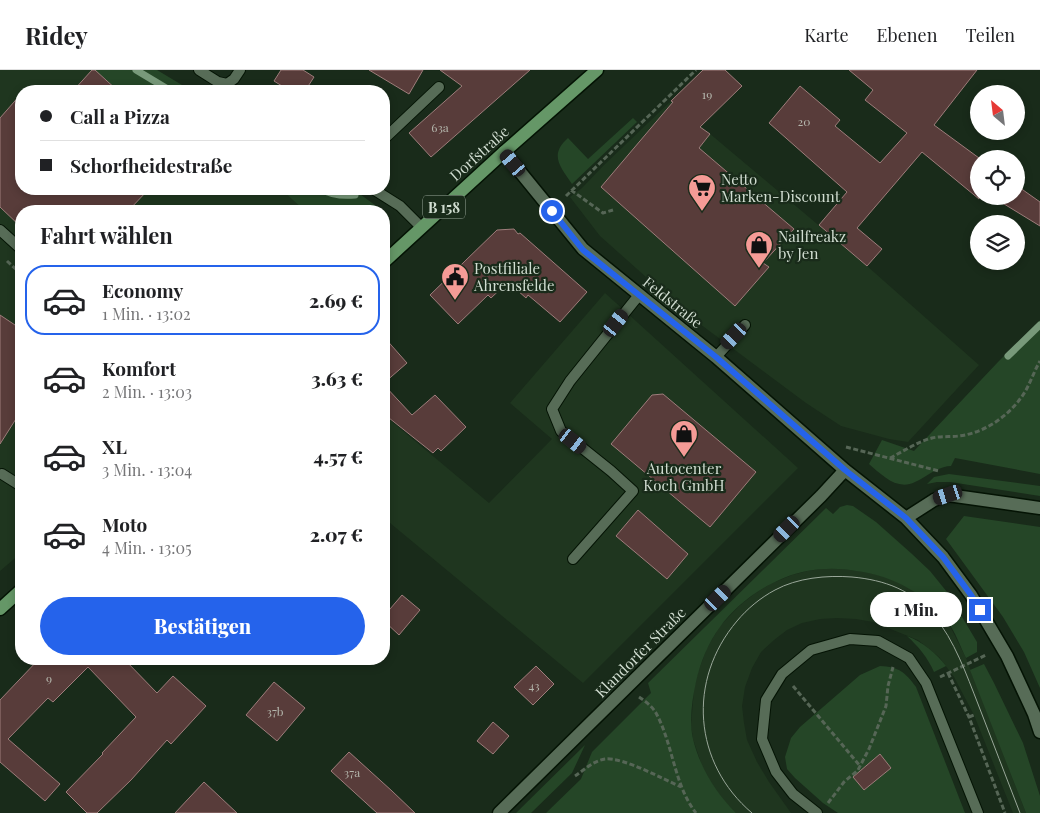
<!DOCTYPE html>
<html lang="de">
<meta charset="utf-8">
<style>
:root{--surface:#fff;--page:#f2f2f2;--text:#202124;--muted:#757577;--line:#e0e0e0;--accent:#2563eb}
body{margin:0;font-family:"Playfair Display",serif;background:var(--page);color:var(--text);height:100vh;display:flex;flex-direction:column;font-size:19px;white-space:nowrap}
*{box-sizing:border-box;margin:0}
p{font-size:16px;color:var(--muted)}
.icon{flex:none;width:28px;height:28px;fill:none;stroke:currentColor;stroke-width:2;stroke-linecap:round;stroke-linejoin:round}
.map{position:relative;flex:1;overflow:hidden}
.details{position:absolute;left:15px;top:135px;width:375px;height:460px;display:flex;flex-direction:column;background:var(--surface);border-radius:20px;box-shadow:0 2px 8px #0003}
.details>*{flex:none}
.banner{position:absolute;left:15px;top:15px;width:375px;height:110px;border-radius:20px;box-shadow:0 2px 8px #0003;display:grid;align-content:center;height:110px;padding:0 25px;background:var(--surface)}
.needle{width:32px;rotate:332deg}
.fabs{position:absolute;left:970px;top:15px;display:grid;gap:10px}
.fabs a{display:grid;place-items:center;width:55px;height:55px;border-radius:50%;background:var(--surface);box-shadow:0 2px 8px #0003;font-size:25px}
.end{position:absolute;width:22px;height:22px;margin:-11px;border:6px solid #2563eb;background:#fff;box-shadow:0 0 0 2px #fff}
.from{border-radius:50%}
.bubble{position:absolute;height:35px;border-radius:18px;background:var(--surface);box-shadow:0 2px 8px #0003;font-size:16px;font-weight:800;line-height:35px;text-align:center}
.car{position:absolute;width:15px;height:30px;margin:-15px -8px;border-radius:6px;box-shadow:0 0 4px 1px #0007;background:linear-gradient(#222 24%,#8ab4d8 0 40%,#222 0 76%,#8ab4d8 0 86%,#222 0)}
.banner b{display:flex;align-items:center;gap:18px;height:48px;font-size:19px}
.banner b+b{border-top:1px solid var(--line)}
.banner i{width:12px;height:12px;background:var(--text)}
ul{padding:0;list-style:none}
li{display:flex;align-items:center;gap:15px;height:70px;margin:0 10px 8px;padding:0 15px;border:2px solid transparent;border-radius:20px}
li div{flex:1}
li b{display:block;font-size:19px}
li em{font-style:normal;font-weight:800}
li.selected{border-color:var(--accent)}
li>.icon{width:45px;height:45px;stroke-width:1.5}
h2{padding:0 25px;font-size:22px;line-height:60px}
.primary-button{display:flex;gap:10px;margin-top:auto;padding:10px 25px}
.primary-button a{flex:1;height:58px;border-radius:30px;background:var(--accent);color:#fff;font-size:20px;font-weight:800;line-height:58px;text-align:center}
header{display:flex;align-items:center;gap:30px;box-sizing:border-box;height:70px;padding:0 25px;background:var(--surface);border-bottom:1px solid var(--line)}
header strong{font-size:24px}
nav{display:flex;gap:28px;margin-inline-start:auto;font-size:18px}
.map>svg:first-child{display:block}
.built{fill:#1f361f}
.green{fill:#254627}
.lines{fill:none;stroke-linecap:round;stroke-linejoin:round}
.stream{stroke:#78997a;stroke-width:7}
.building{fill:#583c3a;stroke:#9d7d7b}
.lane-casing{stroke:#041304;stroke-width:12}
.street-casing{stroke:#041304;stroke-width:15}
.primary-casing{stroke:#041304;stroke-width:15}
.path{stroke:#566656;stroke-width:3;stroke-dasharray:5 2.5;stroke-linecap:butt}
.lane{stroke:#576c57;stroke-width:10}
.street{stroke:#576c57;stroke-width:12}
.primary{stroke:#659767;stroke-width:12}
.tram{stroke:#9aa89a;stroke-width:1}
.route{stroke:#2563eb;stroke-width:6}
.labels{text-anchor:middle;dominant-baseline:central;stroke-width:4.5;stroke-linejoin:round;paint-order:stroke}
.number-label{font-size:12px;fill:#b3b5ab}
.shield{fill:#192b1a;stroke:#9aa89a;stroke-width:1}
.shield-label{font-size:14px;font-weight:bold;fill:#d1ddd1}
.street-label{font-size:15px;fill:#d1ddd1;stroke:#192b1a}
.poi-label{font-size:15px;fill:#d1ddd1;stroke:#192b1a;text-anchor:start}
</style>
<header>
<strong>Ridey</strong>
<nav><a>Karte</a><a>Ebenen</a><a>Teilen</a></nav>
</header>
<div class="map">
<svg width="1040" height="743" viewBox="0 0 1040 743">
<rect width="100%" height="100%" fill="#192b1a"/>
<!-- built -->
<path class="built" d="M0 0H137L173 21H21V119H319L381 141H21V483L0 501Z
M671 31 867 196 979 295 908 372 889 369 841 356 806 333 692 248 600 166 570 127 582 118 603 96Z
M605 223 798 398 583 613 384 448V345L489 433 552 369 510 333Z
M827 498 844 499 865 502 887 507 908 517 920 526 944 549 951 558 966 588 1026 743H1013L974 645 954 607 939 587 918 570 873 552 856 549 837 548 820 549 802 553 787 560 774 570 761 582 752 598 745 617 742 636 744 653 747 670 757 692 769 712 791 743H736L726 733 714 718 702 696 693 669 691 656 694 619 698 602 707 578 720 556 739 536 754 524 770 514 792 505 807 501Z"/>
<!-- green -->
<path class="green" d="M95 0H157L192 21H118Z
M633 48 637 52 572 114C560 96 549 85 568 68L588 89Z
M281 119H353L383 141H305Z
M1040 250V404L955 388 951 396C946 396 941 398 936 400 928 404 922 409 915 412 897 421 882 405 869 394L882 370 914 381 998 292Z
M949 404 1040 416V426L950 412H937L927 414 934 407Z
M847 435 853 436 876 452 912 484 930 501 947 522 977 572V582L966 588C961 578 957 566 951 557 928 525 895 506 856 501 840 498 824 498 807 501 775 507 739 530 720 557 708 573 700 593 696 612 692 630 689 651 693 669 700 697 715 722 736 743H546L581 709 592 682 651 623 648 613 826 438 833 444 840 437Z
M964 446 1040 457V618L1024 582 1003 547 946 469Z
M907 566C923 572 936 583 946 596L934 602C928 588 918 576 907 566Z
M984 594 994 613 1023 673 1040 726V743H1026L970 600Z
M880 596C899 597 905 602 916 617L965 743H838L823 733 795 708 787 699 785 687 791 668 800 657 860 605Z
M585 675 572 703 531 743H516Z"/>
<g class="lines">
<!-- stream -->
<path class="stream" d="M136 0 171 21
M322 119C331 125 344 126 355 125
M1008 286 1040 255"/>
</g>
<!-- building -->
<path class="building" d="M92 0H95L118 21H73Z
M281 0H303L314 7 305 21H290L274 11Z
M369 0H423L409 24Z
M440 0H530L431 87 409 63 462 16Z
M703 0H725L742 16 700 57 710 64 699 78 794 159 763 193 769 197 735 236 601 117 673 32 671 31Z
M849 0H977L934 55 979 88V129L922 82 857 158 882 179 867 196 819 155 847 122 769 53 800 16 840 50 835 56 880 93 907 63 865 30 873 20Z
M21 24V119H149L128 141H21V157L0 137V48Z
M1016 115 1040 132V156L991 126H1016Z
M514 159 518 164 520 163 587 222 560 252 528 225 526 228 508 212 491 228 488 225 458 254 430 225 497 160Z
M0 245 21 259V341L0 374Z
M384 267 407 293 384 313Z
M384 315 412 345 435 325 466 357 441 381 438 378 433 383 384 344Z
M663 324 756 402 710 457 611 374 652 325Z
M638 440 688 484 667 509 616 466Z
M402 525 420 540 399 565 384 551V546Z
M39 589H124L157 623 173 606 206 636 171 674 167 670 131 710 97 743H87L66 722 103 684 102 683 136 647 88 597 53 632 48 628 8 669 60 714 45 731 0 692V630Z
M536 596 554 614 533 635 514 617Z
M274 612 305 638 277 671 246 645Z
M493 652 509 666 493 684 477 671Z
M349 682 392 721 415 743H377L331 701Z
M880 684 891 698 864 720 853 707Z
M204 712 237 743H175Z"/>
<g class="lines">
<defs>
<path id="lane" d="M199 0 218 12 227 14 234 9 240 0
M384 69 439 17
M373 119 400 136 421 157
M0 160 21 179
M716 287 745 255
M2 404 21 416
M573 489 633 421 611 401 561 361 552 339 570 311 639 225
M817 743 793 724 776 702 762 669 766 630 782 604 811 580 850 569 878 571 909 588 926 613 978 743"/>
<path id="street" d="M504 82 583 179 716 287 845 400 906 448 943 487 971 525 1007 586 1034 644 1040 662
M906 448 934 430 948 425 1040 438
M499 743 821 426 845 400"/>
<path id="primary" d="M384 192 504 82 597 0
M0 539 21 520"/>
</defs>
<!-- lane casing -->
<use href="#lane" class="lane-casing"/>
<!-- street casing -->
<use href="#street" class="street-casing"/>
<!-- primary casing -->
<use href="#primary" class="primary-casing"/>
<!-- path -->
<path class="path" d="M571 120 603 143 613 140
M566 126 696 0
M7 191 21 204
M846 377 939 401
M890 388C904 381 917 372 932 368 941 366 950 367 959 366 983 363 1006 348 1020 329 1029 318 1033 303 1040 291
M948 603 969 647 1005 743
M940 607 986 585
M793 616 860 696
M639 627C645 631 652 636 656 643 673 674 674 715 696 743
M969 647 974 645
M575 706C584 700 593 691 605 689 623 687 663 709 681 717
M828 733 844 712 858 700 869 679 886 636 888 616 893 597"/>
<!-- lane -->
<use href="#lane" class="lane"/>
<!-- street -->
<use href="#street" class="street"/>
<!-- primary -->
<use href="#primary" class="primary"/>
<!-- tram -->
<path class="tram" d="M752 743C693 693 687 610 737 551 747 539 760 528 775 520 797 508 826 505 852 507 885 510 912 520 934 546 954 569 967 606 978 634 992 670 1006 707 1020 743"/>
</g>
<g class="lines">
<!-- route -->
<path class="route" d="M552 141 583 180 716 287 845 400 906 448 943 487 971 525 980 540"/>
</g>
<!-- icons -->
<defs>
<symbol id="supermarket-pin" viewBox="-11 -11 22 30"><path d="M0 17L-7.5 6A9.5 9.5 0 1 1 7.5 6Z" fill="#f59b96" stroke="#192b1a"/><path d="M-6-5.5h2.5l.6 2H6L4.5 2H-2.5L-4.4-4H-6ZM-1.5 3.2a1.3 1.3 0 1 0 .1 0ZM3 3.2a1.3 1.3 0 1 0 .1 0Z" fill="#111"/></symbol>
<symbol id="shop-pin" viewBox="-11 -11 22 30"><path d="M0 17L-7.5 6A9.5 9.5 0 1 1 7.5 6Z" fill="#f59b96" stroke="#192b1a"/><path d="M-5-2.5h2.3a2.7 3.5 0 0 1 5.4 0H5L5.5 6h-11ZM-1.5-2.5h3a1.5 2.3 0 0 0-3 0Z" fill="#111"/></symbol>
<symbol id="civic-pin" viewBox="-11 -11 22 30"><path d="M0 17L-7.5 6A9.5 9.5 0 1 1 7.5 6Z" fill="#f59b96" stroke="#192b1a"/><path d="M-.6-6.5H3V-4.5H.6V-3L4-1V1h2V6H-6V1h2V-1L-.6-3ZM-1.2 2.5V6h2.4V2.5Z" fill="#111"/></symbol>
</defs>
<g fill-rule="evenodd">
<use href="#supermarket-pin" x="686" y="102" width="32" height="43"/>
<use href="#shop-pin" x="743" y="159" width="32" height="43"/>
<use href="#civic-pin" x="439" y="191" width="32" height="43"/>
<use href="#shop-pin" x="668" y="348" width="32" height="43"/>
</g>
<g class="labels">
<!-- number labels -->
<g class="number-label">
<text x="707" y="24">19</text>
<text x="804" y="51">20</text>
<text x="440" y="57">63a</text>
<text x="49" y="608">9</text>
<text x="534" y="615">43</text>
<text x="275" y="641">37b</text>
<text x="352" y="702">37a</text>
</g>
<!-- shield labels -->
<rect class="shield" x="423" y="125.5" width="42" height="23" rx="4"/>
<g class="shield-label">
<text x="444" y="137">B 158</text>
</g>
<!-- street labels -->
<g class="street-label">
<text transform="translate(479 83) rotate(-42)">Dorfstraße</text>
<text transform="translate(673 232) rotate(39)">Feldstraße</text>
<text transform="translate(640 582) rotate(-45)">Klandorfer Straße</text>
</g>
<!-- poi labels -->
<g class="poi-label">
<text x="721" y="109">Netto<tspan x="721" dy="17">Marken-Discount</tspan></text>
<text x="778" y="166">Nailfreakz<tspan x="778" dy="17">by Jen</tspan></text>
<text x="474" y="198">Postfiliale<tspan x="474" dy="17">Ahrensfelde</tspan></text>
<text x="684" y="398" text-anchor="middle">Autocenter<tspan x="684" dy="17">Koch GmbH</tspan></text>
</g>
</g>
</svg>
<div class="fabs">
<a><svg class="needle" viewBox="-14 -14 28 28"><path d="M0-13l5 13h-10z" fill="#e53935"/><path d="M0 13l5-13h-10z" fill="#757577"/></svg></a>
<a><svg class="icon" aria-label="locate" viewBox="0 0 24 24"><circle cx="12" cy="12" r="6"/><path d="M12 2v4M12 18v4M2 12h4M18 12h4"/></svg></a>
<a><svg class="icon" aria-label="layers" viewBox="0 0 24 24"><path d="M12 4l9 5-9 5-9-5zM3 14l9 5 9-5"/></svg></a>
</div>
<i class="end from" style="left:552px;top:141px"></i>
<i class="end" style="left:980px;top:540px"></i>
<div class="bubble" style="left:870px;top:522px;width:92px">1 Min.</div>
<i class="car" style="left:513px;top:93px;rotate:320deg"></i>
<i class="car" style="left:616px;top:253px;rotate:38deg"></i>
<i class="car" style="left:734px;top:266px;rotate:223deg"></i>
<i class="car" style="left:573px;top:371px;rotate:128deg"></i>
<i class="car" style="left:948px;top:425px;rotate:252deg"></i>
<i class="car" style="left:787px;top:459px;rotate:225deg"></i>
<i class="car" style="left:718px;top:528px;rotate:46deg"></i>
<div class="banner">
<b><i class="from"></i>Call a Pizza</b>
<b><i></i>Schorfheidestraße</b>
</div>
<section class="details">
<h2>Fahrt wählen</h2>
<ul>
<li class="selected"><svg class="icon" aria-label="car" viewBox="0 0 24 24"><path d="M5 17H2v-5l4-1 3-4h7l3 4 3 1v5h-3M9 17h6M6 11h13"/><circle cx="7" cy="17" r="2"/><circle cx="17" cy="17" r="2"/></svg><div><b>Economy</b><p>1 Min. · 13:02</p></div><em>2.69 €</em></li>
<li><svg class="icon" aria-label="car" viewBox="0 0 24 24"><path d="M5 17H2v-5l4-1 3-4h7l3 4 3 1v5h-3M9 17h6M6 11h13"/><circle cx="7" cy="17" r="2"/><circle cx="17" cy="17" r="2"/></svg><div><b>Komfort</b><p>2 Min. · 13:03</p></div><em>3.63 €</em></li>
<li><svg class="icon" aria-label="car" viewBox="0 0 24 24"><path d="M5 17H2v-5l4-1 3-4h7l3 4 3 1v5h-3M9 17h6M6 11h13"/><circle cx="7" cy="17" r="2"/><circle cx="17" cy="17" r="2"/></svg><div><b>XL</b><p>3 Min. · 13:04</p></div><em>4.57 €</em></li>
<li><svg class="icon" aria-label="car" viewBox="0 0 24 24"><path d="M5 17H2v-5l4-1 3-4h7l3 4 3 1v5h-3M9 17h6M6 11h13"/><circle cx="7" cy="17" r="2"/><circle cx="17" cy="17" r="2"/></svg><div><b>Moto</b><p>4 Min. · 13:05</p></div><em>2.07 €</em></li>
</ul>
<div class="primary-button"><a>Bestätigen</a></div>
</section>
</div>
